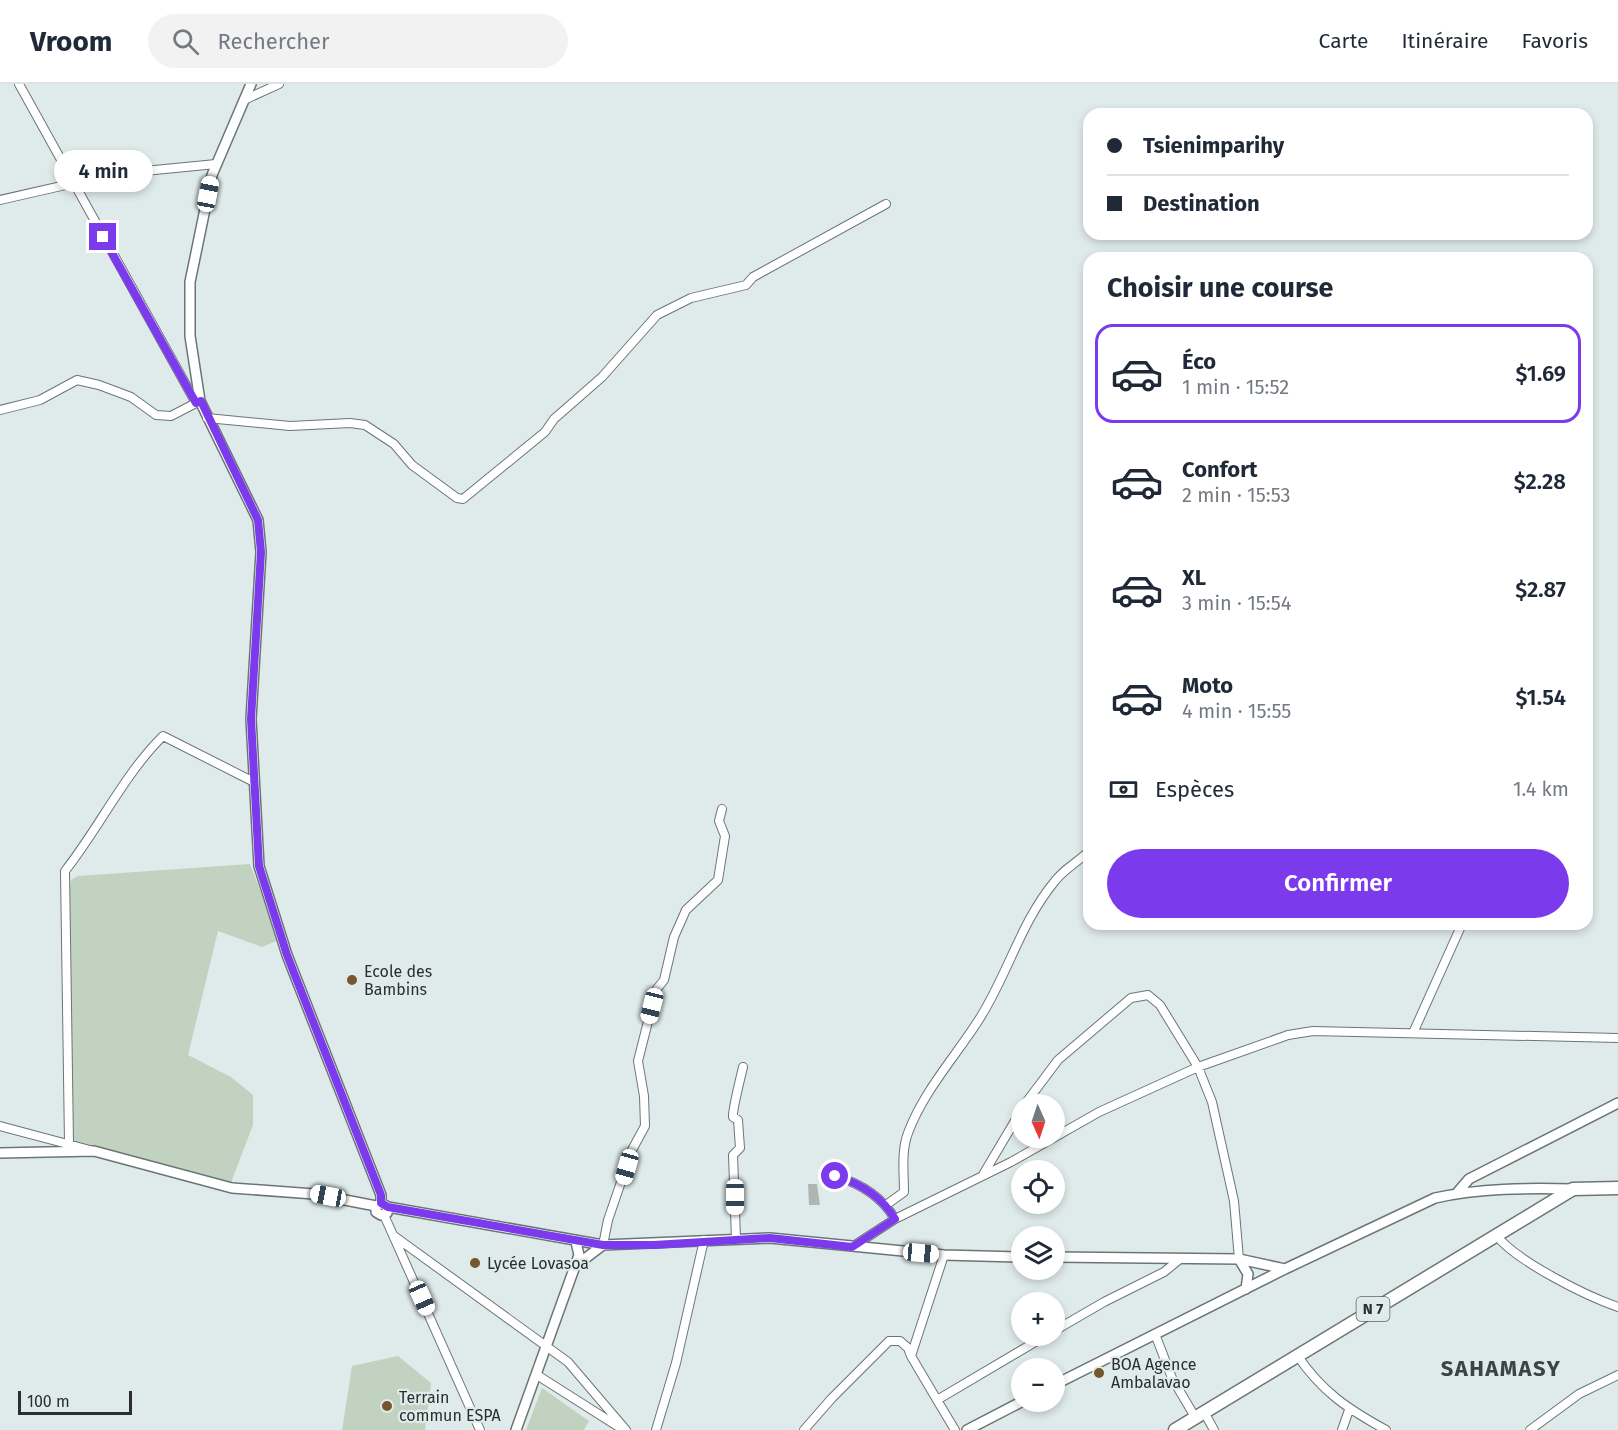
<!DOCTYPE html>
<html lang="fr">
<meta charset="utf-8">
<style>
:root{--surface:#fff;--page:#f2f2f3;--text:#1f2937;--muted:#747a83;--line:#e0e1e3;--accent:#7c3aed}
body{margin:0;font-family:"Fira Sans",sans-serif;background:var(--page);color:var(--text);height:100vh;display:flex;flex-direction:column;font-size:22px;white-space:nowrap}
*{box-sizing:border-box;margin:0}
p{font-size:20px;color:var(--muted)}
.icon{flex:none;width:33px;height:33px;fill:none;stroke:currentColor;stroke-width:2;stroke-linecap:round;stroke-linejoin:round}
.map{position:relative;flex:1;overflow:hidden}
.sheet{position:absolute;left:1083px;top:168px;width:510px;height:678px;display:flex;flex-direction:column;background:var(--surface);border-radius:18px;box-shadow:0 3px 9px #0003}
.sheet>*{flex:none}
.hud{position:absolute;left:1083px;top:24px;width:510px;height:132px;border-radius:18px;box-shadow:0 3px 9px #0003;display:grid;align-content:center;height:132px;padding:0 24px;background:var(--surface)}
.needle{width:39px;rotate:177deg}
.fabs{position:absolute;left:1011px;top:1010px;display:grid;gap:12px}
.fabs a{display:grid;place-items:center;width:54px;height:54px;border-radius:50%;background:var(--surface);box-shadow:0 3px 9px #0003;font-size:30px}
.scale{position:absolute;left:18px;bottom:15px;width:114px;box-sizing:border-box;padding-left:6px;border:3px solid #2a2e2e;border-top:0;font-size:16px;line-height:21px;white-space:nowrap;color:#2a2e2e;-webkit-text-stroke:4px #dfebea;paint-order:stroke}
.end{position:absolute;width:27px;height:27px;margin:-14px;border:8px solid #7c3aed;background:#fff;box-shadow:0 0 0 3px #fff}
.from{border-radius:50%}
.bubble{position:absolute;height:42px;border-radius:21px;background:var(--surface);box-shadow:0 3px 9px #0003;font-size:20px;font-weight:600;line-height:42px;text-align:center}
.car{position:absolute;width:18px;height:36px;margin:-18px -9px;border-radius:8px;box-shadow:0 0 4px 2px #0007;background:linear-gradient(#fff 24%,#345 0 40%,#fff 0 76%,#345 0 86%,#fff 0)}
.hud b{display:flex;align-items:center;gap:21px;height:57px;font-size:22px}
.hud b+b{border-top:2px solid var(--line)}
.hud i{width:15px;height:15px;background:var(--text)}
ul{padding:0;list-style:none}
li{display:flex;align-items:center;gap:18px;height:99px;margin:0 12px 9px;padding:0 12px;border:3px solid transparent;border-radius:18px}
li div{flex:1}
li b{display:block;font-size:22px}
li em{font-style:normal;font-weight:600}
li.on{border-color:var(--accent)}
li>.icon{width:54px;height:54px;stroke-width:1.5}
h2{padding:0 24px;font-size:27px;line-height:72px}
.pay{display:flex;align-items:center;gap:15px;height:66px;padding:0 24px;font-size:22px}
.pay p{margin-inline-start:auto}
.primary-button{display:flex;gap:12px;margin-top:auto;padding:12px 24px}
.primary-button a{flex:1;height:69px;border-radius:36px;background:var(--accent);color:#fff;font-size:24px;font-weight:600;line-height:69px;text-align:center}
header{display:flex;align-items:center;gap:36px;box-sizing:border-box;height:84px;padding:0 30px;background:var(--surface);border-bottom:2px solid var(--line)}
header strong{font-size:28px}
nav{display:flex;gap:33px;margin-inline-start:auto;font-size:21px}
.search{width:420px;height:54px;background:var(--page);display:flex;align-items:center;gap:15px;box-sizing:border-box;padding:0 21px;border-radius:33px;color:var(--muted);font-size:22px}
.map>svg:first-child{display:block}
.green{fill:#c1d2c0}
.building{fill:#adb6b2}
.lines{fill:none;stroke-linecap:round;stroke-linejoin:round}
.minor-casing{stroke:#6c7575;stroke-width:10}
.tertiary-casing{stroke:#6c7575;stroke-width:12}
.primary-casing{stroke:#6c7575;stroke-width:15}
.minor{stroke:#fff;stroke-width:8}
.tertiary{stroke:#fff;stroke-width:9}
.primary{stroke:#fff;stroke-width:12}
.route{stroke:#7c3aed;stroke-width:8}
.poi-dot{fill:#76562c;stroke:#dfebea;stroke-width:2}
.labels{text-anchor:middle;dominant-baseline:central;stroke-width:4.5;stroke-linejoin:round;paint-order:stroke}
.shield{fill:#dfebea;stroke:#606766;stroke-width:1.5}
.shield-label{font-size:15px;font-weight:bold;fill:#2a2e2e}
.poi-label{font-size:16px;fill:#2a2e2e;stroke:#dfebea;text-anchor:start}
.district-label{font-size:22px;font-weight:bold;letter-spacing:1.5px;fill:#3c4545;stroke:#dfebea}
</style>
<header>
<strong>Vroom</strong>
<div class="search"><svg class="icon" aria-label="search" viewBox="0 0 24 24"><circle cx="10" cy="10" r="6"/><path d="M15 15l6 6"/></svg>Rechercher</div>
<nav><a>Carte</a><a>Itinéraire</a><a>Favoris</a></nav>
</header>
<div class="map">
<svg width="1618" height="1346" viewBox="0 0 1618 1346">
<rect width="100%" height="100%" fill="#dfebea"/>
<!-- green -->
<path class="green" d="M250 780 279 856 262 863 218 847 188 971 231 993 253 1011V1041L230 1101 72 1057 69 806 71 796 78 792Z
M398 1272 431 1299 425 1346H342L352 1282Z
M542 1304 589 1337 584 1346H526Z"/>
<!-- building -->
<path class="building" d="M808 1100H817L820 1121H809Z"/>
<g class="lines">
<defs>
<path id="minor" d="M19 0 196 319 200 317
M244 16 279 0
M0 116 114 90 216 80
M0 326 40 316 77 296 99 301 131 313 156 331 171 332 196 319
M207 334 290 342 350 339 365 341 394 360 412 381 457 414 463 415 545 348 554 335 602 293 657 231 691 214 746 201 753 193 886 120
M1413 949 1462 840
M1025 1020 1058 976 1131 914 1148 911 1160 921 1198 983 1212 1018 1234 1117 1239 1175
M0 1042 90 1066
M69 1059 65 787C99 744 125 689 163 652L254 698
M984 1089 1022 1025
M835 1092C859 1099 882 1113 895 1135
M886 1121 904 1108C904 1089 901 1067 908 1049 923 1008 955 973 978 937 1007 893 1020 839 1055 797 1064 785 1078 778 1089 767
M384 1131 480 1346
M1496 1151C1516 1177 1586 1212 1618 1223
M394 1152 568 1278 626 1346
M736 1155 733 1071 740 1064 738 1036 733 1033C732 1027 741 992 743 983
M603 1161 608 1136 632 1066 645 1042 644 1012 638 977 656 906 664 896 674 853 686 826 718 796 725 752 719 737 722 725
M852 1163 895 1135 1011 1078 1099 1028 1198 983 1288 951 1313 947 1618 954
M1054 1247 1104 1218 1164 1188 1180 1175
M1155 1250 1172 1294 1195 1333
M1297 1271C1322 1308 1348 1325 1386 1346
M537 1291 622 1345
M937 1316 911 1272 944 1171
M1204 1328 1214 1346
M656 1346 676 1279 704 1156
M804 1346 832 1314 889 1257H900L908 1264 911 1272
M955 1346 937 1316 1047 1251
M1342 1346 1349 1326
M1530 1346 1579 1310 1618 1291"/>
<path id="tertiary" d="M251 0 212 91 190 198V252L200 317 258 436 261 468 251 635 259 782 287 871 381 1111V1119
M0 1069 94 1067 232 1104 314 1110 376 1122 381 1119
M1457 1109 1469 1095 1618 1019
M381 1119 388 1123 603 1161 770 1154 944 1171 1022 1173
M376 1122V1128L381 1131 387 1129 388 1123
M1054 1173 1239 1175 1285 1185
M1239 1175 1248 1190 1246 1205
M574 1183 603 1161
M1054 1301 1285 1185 1435 1114C1480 1104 1527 1104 1573 1105
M516 1346 579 1171 576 1158
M967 1346 1023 1317"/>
<path id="primary" d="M1175 1346 1573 1105 1618 1104"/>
</defs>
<!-- minor casing -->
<use href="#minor" class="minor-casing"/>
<!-- tertiary casing -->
<use href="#tertiary" class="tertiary-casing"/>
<!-- primary casing -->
<use href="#primary" class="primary-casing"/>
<!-- minor -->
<use href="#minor" class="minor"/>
<!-- tertiary -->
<use href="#tertiary" class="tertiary"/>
<!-- primary -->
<use href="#primary" class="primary"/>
</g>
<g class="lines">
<!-- route -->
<path class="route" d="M103 153 196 319 201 317 258 436 261 468 251 635 259 782 287 871 381 1111V1119L388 1123 603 1161H654L770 1154 852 1163 895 1135C882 1113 859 1099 835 1092"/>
</g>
<!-- markers -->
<g class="poi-dot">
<circle cx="352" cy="896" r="6"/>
<circle cx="475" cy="1179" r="6"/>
<circle cx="1099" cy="1289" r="6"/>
<circle cx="387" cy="1322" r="6"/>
</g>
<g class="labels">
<!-- shield labels -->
<rect class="shield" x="1356.5" y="1213" width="33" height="24" rx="4.5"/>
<g class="shield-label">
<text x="1373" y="1225">N 7</text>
</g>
<!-- poi labels -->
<g class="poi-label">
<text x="364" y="887">Ecole des<tspan x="364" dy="18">Bambins</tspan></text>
<text x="487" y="1179">Lycée Lovasoa</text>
<text x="1111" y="1280">BOA Agence<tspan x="1111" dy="18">Ambalavao</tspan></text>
<text x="399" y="1313">Terrain<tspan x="399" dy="18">commun ESPA</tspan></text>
</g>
<!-- district labels -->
<g class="district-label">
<text x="1501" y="1284">SAHAMASY</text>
</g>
</g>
</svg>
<div class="fabs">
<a><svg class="needle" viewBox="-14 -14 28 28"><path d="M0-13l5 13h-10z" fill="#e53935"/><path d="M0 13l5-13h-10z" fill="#747a83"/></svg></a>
<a><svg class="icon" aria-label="locate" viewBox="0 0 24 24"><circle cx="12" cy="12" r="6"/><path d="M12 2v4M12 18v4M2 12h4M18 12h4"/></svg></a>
<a><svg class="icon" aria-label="layers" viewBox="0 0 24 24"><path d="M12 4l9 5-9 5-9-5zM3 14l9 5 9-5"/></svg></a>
<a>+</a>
<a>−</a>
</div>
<div class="scale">100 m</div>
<i class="end from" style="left:835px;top:1092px"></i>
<i class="end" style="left:103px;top:153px"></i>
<div class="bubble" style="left:54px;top:66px;width:99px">4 min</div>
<i class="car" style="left:208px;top:110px;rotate:11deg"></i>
<i class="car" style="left:652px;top:922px;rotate:194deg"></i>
<i class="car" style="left:627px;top:1083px;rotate:196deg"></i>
<i class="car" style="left:328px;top:1112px;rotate:281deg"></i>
<i class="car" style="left:735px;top:1113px;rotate:180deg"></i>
<i class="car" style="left:921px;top:1169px;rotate:95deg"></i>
<i class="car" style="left:422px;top:1214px;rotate:156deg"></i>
<div class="hud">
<b><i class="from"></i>Tsienimparihy</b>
<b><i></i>Destination</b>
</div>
<section class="sheet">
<h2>Choisir une course</h2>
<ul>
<li class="on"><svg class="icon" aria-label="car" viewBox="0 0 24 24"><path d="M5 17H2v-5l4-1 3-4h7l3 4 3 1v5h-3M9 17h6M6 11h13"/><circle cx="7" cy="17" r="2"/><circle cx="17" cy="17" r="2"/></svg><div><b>Éco</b><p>1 min · 15:52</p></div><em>$1.69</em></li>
<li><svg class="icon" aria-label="car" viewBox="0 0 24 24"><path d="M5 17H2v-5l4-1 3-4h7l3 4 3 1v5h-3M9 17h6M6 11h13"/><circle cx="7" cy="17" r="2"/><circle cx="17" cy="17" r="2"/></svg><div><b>Confort</b><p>2 min · 15:53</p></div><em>$2.28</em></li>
<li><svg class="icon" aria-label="car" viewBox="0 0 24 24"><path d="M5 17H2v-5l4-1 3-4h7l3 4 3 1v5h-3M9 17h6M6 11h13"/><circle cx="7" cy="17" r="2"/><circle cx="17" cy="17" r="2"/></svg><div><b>XL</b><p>3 min · 15:54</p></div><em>$2.87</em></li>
<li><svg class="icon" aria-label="car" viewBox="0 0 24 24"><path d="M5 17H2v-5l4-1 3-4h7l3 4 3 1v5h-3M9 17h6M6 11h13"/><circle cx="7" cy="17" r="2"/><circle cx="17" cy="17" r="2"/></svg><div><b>Moto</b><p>4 min · 15:55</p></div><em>$1.54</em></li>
</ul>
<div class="pay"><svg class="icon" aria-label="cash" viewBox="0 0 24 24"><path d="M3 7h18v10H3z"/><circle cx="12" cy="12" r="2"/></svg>Espèces<p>1.4 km</p></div>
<div class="primary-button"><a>Confirmer</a></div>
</section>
</div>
